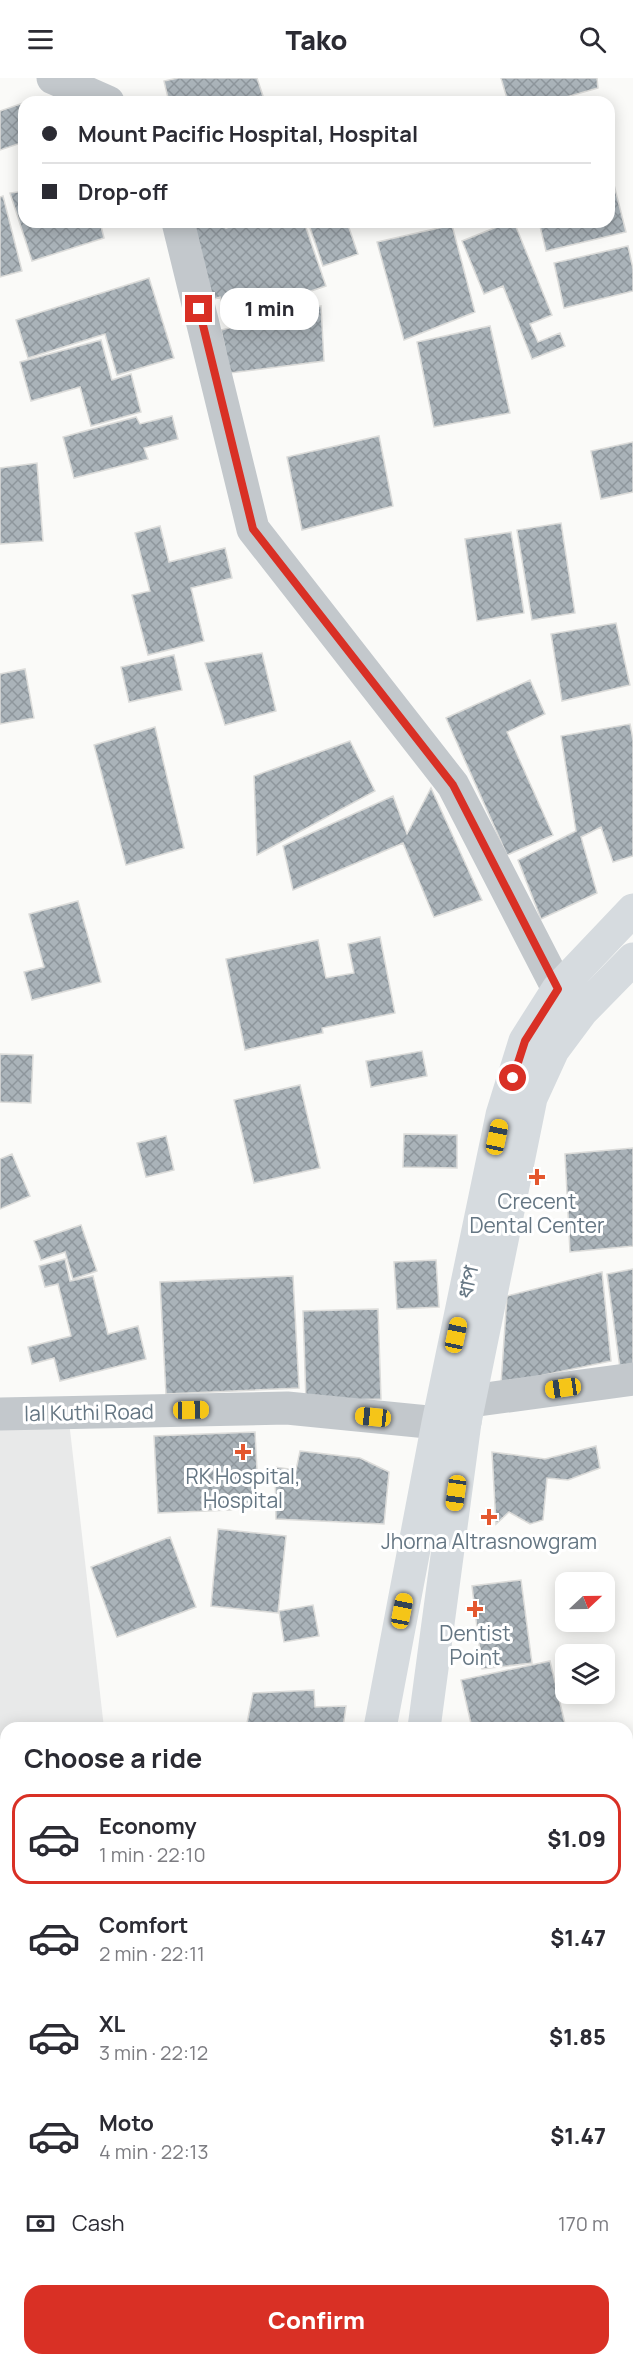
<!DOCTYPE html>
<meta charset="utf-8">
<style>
:root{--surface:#fff;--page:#f2f2f3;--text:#2b2b33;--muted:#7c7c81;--line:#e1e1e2;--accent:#d93025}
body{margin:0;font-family:Manrope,"Noto Sans Bengali",sans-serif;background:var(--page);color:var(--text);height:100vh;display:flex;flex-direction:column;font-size:22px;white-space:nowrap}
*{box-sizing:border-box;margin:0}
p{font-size:20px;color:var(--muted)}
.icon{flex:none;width:33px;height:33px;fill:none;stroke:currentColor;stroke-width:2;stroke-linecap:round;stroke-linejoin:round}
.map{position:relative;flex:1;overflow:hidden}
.side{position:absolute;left:0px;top:1644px;width:633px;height:644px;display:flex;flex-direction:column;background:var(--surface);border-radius:18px 18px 0 0;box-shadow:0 3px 15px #0003}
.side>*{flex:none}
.hud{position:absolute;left:18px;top:18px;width:597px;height:132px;border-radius:18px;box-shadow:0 3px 15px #0003;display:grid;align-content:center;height:132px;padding:0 24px;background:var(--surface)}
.needle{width:39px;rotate:68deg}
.fabs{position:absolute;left:555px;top:1494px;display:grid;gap:12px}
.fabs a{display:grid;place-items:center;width:60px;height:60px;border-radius:12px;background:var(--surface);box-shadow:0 3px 15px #0003;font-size:30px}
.end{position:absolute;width:27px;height:27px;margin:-14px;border:8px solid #d93025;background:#fff;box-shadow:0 0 0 3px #fff}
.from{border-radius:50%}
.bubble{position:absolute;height:42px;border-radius:18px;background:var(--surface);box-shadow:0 3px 15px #0003;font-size:20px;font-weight:800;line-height:42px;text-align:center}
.car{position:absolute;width:18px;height:36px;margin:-18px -9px;border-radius:8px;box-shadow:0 0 4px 2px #0007;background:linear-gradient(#f5c518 24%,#345 0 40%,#f5c518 0 76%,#345 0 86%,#f5c518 0)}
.hud b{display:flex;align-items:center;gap:21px;height:57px;font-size:22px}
.hud b+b{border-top:2px solid var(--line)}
.hud i{width:15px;height:15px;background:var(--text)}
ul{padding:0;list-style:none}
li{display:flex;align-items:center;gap:18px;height:90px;margin:0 12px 9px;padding:0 12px;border:3px solid transparent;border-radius:18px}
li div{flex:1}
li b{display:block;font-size:22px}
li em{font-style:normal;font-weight:800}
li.on{border-color:var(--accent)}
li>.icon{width:54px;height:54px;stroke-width:1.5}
h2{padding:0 24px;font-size:27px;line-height:72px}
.pay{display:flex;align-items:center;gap:15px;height:66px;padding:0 24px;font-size:22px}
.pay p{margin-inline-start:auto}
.action{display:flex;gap:12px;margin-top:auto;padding:12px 24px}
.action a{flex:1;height:69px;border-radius:18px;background:var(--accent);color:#fff;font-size:24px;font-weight:800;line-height:69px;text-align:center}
header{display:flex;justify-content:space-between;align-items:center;height:78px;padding:0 24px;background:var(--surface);font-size:27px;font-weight:800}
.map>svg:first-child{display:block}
.built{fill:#e8e9e9}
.building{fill:url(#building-cross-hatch);stroke:#dcdcda;stroke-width:1.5}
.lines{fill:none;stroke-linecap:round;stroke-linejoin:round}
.minor{stroke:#c3c8cc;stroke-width:33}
.highway{stroke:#d6dbdf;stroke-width:33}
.route{stroke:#d93025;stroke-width:8}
.poi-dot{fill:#e4572e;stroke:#fff;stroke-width:2}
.labels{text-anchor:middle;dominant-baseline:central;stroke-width:6;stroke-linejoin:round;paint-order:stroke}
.poi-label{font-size:21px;fill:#657683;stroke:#fff}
.street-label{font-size:21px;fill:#657683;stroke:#fff}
</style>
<header><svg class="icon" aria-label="menu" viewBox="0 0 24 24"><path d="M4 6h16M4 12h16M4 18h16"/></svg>Tako<svg class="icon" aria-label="search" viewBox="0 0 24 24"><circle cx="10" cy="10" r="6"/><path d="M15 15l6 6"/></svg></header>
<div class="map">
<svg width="633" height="2287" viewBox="0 0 633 2287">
<defs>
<pattern id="building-cross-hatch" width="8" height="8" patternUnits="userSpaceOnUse" patternTransform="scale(1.5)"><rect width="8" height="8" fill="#aab3b9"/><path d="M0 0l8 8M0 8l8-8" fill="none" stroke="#8e969c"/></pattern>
</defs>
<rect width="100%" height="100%" fill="#fafaf8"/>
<!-- built -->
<path class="built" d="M0 1343H69L104 1650H6V1856L0 1857Z"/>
<!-- building -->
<path class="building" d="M178 0H257L265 24H169L164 3Z
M501 0H597L598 10 549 24H508Z
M23 25 24 64 0 72V33Z
M609 87 626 154 546 173 539 144H609Z
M24 113V144H100L104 160 32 183 10 115Z
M3 118 22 193 0 199V119Z
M211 144H224L226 150 245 144H304L326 208 227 241 220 219 206 224 182 154Z
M308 144H347L358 176 323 188Z
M509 144H514L552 237 530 246 538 264 560 255 565 268 532 281 503 208 484 216 462 163Z
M452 147 475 234 404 262 377 164Z
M628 168 633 191V213L564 230 554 185Z
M149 200 174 280 117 297 105 256 28 280 16 242Z
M321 228 324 283 230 295 221 252Z
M490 248 510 335 434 349 417 264Z
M101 262 112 302 131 296 141 334 91 348 80 309 31 323 20 284Z
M172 338 178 361 144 370 148 381 74 400 63 359 136 339 140 346Z
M379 358 393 428 302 452 287 379Z
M633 364V414L601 421 591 373Z
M37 385 43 463 0 466V390Z
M561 445 575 535 532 542 517 452Z
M160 448 169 484 225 470 232 500 191 510 204 563 148 577 132 517 150 513 135 455Z
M511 454 524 535 477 543 465 461Z
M616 545 630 607 562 623 551 556Z
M262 575 276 633 225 647 205 585Z
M174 577 182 612 129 624 121 589Z
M25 591 34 640 0 646V596Z
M530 602 545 636 507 654 553 757 507 777 446 640Z
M630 646 633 662V778L613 784 601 749 581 759 597 815 541 841 518 782 576 753 561 658Z
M155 649 184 770 126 787 94 667Z
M350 663 375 713 257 777 254 698Z
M431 710 482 822 434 839 403 765 293 812 283 768 393 718 407 756Z
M78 823 101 904 32 922 24 894 44 889 29 836Z
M380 859 395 935 322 950 323 955 245 972 226 881 318 862 326 900 354 895 348 866Z
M422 973 427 998 371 1009 366 983Z
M0 976 33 977 31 1025 0 1024Z
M300 1007 320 1090 254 1105 234 1022Z
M404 1056 457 1057V1090L403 1089Z
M166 1058 174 1092 146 1099 137 1065Z
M633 1070V1168L570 1174 565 1076Z
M12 1076 30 1118 0 1131V1081Z
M81 1147 97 1193 73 1201 65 1174 41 1182 34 1163Z
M65 1181 70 1203 93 1198 108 1256 138 1248 146 1281 60 1303 54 1280 32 1286 28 1269 71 1258 58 1206 45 1209 39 1188Z
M436 1182 439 1229 397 1231 394 1184Z
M633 1191V1287L620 1290 607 1196Z
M602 1194 611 1283 501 1306 507 1218Z
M293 1198 299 1310 166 1316 160 1204Z
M378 1231 381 1321 306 1323 303 1233Z
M255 1354 259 1431 158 1435 154 1358Z
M596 1368 600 1390 568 1402 547 1400 543 1442 530 1446 509 1434 496 1446 492 1374 545 1381Z
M300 1373 360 1380 389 1394 384 1446 276 1441 275 1389 296 1392Z
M218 1451 286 1458 278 1535 211 1528Z
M170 1459 196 1529 117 1559 91 1489Z
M521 1502 532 1585 482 1591 472 1508Z
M313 1527 319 1558 284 1564 279 1533Z
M550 1583 566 1650H472L461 1602Z
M314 1612 315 1629 346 1628 343 1650H246L253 1615Z
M6 1736V1837L0 1838V1738Z
M6 1869V1933L0 1916V1871Z
M6 1936V2005L2 2006 0 2000V1939Z
M71 2282H121L123 2287H73Z
M208 2282H366V2287H209Z
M446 2282H537L538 2285 446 2287Z"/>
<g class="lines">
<!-- minor -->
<path class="minor" d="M53 0 108 24
M178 144 253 451 453 707 558 911 579 930
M471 1323 633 1301
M0 1336 287 1330 438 1345 465 1344
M627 1934H633"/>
<!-- highway -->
<path class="highway" d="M380 1650 438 1345 502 1037 525 963 558 911 633 832
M424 1650 465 1344 531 1020 553 972 582 933 633 881
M389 2282 390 2287
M435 2282 436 2287"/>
</g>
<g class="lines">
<!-- route -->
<path class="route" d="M199 231 253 451 453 707 558 911 525 963 513 1000"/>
</g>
<!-- markers -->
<g class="poi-dot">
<path d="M534 1090h6v6h6v6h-6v6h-6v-6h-6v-6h6z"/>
<path d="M240 1365h6v6h6v6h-6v6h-6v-6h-6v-6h6z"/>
<path d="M486 1430h6v6h6v6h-6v6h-6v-6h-6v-6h6z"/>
<path d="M472 1522h6v6h6v6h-6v6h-6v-6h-6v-6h6z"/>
</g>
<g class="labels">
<!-- poi labels -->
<g class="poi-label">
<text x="537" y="1123">Crecent<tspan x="537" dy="24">Dental Center</tspan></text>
<text x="243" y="1398">RK Hospital,<tspan x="243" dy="24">Hospital</tspan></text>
<text x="489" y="1463">Jhorna Altrasnowgram</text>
<text x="475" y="1555">Dentist<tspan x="475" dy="24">Point</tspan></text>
</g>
<!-- street labels -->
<g class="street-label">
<text transform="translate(467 1204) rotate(-78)">ধাপ</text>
<text transform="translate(89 1334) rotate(-1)">lal Kuthi Road</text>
</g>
</g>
</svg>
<div class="fabs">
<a><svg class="needle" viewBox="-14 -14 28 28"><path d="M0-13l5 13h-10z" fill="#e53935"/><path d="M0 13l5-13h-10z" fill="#7c7c81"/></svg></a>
<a><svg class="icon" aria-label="layers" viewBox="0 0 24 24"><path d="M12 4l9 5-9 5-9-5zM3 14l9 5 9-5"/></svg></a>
</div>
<i class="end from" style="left:513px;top:1000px"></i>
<i class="end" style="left:199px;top:231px"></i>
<div class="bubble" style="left:220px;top:210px;width:99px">1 min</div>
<i class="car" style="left:497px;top:1059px;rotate:12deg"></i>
<i class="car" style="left:456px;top:1257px;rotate:12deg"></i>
<i class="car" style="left:563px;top:1310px;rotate:262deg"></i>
<i class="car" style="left:191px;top:1332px;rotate:89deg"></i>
<i class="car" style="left:373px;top:1339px;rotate:276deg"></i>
<i class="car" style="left:456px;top:1415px;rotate:188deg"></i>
<i class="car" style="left:402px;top:1533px;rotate:11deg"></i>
<div class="hud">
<b><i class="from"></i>Mount Pacific Hospital, Hospital</b>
<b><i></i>Drop-off</b>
</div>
<section class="side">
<h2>Choose a ride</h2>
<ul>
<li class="on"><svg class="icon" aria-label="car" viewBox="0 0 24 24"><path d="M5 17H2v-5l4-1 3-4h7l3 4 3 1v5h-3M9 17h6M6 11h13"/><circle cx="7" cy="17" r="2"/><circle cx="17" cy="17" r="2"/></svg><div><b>Economy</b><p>1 min · 22:10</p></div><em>$1.09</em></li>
<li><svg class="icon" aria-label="car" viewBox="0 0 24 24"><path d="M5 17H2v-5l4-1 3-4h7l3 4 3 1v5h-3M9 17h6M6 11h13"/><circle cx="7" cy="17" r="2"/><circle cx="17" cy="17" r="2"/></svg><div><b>Comfort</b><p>2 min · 22:11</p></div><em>$1.47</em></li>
<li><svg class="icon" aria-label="car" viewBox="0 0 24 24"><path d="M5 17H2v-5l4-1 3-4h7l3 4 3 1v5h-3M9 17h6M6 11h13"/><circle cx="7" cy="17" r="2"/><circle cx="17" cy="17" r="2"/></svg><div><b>XL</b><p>3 min · 22:12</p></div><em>$1.85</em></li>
<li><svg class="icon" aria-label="car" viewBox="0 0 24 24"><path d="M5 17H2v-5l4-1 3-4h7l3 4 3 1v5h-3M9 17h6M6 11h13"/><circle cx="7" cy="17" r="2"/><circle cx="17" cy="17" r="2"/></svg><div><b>Moto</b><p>4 min · 22:13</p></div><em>$1.47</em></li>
</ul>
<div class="pay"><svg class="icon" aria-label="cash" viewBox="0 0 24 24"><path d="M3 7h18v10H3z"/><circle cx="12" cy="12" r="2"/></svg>Cash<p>170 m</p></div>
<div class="action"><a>Confirm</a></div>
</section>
</div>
